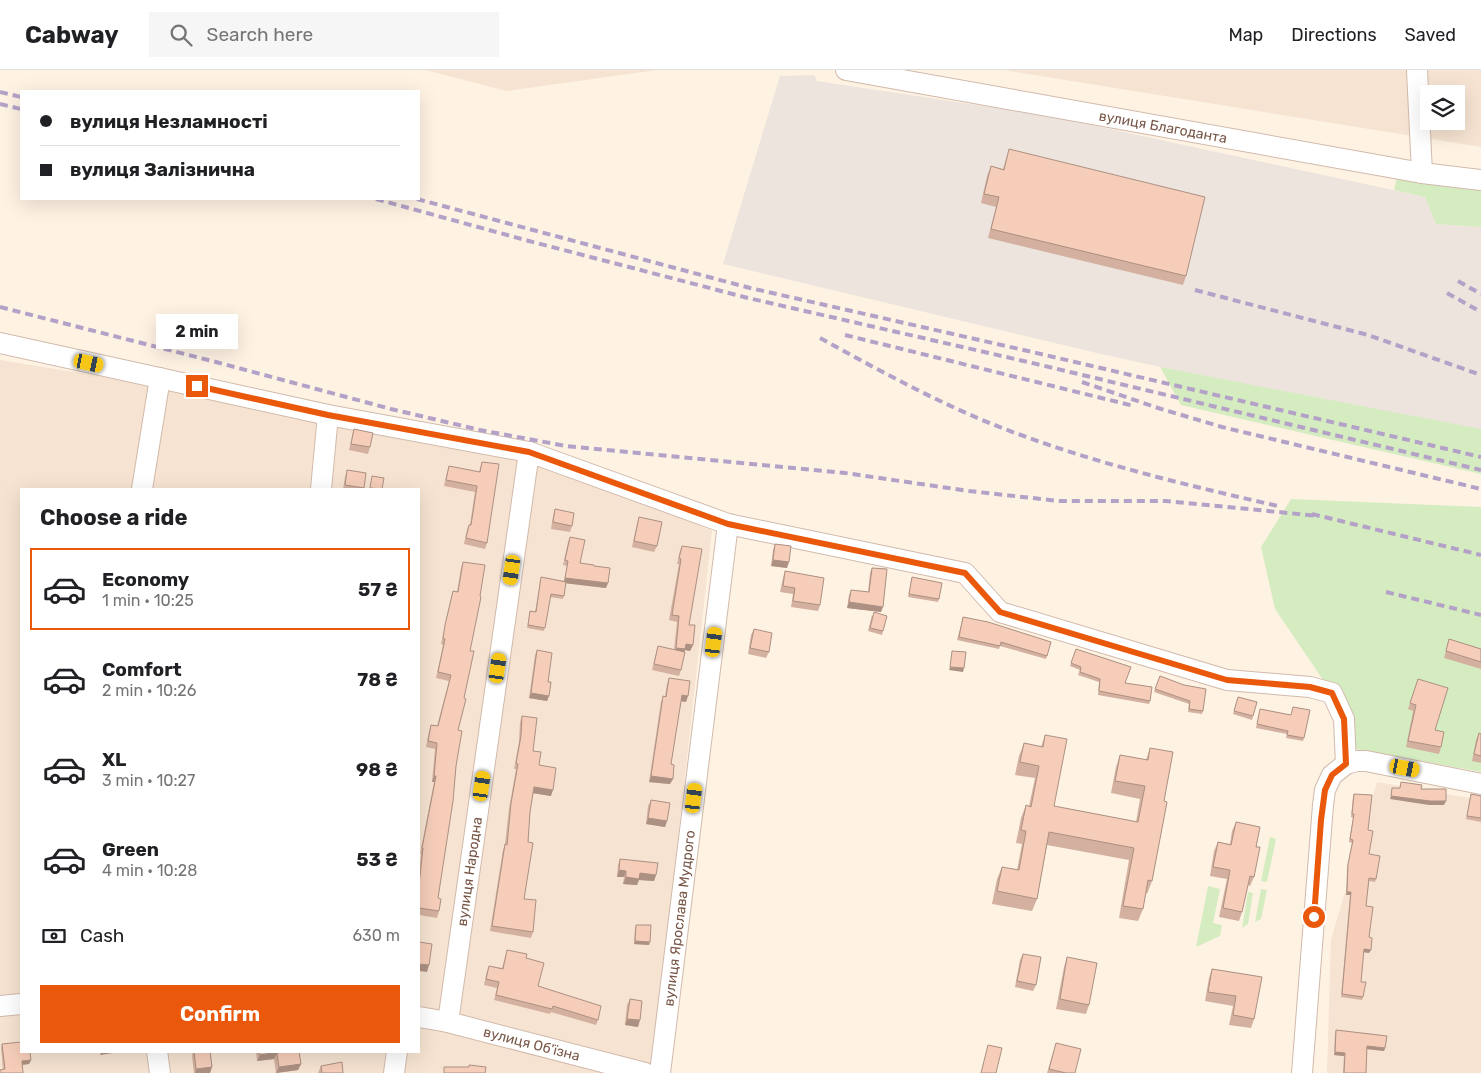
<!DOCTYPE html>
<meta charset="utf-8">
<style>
:root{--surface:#fff;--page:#f6f6f6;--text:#202124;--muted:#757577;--line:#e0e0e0;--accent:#ea580c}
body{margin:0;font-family:Rubik,sans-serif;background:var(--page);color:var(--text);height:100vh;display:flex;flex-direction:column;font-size:19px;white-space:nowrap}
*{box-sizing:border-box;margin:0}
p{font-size:16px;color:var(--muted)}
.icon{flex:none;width:28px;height:28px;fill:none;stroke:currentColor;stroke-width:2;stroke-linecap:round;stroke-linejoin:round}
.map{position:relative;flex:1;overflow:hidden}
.sheet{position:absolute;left:20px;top:418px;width:400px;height:565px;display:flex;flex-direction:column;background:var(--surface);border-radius:0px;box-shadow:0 5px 20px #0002}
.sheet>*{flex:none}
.hud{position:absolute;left:20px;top:20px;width:400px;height:110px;border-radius:0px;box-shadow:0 5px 20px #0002;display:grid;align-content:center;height:110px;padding:0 20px;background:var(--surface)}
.tools{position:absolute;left:1420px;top:15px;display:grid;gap:10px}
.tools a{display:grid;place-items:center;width:45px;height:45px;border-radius:0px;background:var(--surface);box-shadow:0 5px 20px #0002;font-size:25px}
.end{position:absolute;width:22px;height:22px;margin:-11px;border:6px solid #ea580c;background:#fff;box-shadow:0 0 0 2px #fff}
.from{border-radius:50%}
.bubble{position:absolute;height:35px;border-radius:0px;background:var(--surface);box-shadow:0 5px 20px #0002;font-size:16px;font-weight:700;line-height:35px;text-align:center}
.car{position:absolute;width:15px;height:30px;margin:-15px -8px;border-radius:6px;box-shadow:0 0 4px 1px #0007;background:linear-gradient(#f5c518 24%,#345 0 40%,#f5c518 0 76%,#345 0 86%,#f5c518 0)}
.hud b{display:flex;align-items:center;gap:18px;height:48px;font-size:19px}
.hud b+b{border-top:1px solid var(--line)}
.hud i{width:12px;height:12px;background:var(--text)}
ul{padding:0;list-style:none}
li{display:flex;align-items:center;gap:15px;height:82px;margin:0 10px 8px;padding:0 10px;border:2px solid transparent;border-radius:0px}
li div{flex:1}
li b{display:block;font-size:19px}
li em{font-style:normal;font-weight:700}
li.current{border-color:var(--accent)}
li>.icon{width:45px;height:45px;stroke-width:1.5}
h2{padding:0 20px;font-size:22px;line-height:60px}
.pay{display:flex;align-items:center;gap:12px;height:55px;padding:0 20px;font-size:19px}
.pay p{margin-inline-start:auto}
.cta{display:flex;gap:10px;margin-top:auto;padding:10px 20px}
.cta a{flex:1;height:58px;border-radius:0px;background:var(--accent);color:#fff;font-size:20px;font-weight:700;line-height:58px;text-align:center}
header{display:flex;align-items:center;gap:30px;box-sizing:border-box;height:70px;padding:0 25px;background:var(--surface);border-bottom:1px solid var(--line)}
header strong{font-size:24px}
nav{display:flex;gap:28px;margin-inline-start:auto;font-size:18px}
.search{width:350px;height:45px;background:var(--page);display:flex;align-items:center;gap:12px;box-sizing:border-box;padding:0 18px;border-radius:0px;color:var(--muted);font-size:19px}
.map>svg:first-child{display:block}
.residential{fill:#f6e3d1;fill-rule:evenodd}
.industrial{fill:#ede4de}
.green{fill:#d5ecc1}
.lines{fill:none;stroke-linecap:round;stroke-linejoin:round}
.minor-casing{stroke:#d2baab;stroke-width:22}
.minor{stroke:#fff;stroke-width:20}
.rail{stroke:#b4a1c8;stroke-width:4;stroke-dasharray:8 5;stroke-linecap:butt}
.wall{fill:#d3b09f}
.shaded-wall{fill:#ac9082}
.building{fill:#f5cdb9;stroke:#ac9082}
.route{stroke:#ea580c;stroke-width:6}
.labels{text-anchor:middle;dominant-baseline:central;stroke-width:4.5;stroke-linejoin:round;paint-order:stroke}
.street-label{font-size:14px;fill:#785647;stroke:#fff6eb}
</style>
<header>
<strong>Cabway</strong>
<div class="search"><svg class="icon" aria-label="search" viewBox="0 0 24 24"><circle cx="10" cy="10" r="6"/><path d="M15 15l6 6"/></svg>Search here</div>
<nav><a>Map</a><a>Directions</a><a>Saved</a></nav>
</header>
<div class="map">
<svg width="1481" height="1003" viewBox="0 0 1481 1003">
<rect width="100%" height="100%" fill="#fef2e3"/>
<!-- residential -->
<path class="residential" d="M426 0H657L506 21Z
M1004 0H1481V77ZM1429 24H1456V51H1429Z
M0 290 531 377 712 461 654 986 647 1003H0ZM21 419H419V981H21Z
M1377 712 1481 730V1003H1327L1331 870Z"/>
<!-- industrial -->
<path class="industrial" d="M814 5 817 11 1050 46 1425 127 1436 154 1481 157V363L1424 355 1101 284 723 194 780 6Z"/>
<!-- green -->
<path class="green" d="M1397 107 1481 118V157L1436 154 1425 127 1394 120Z
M1160 297 1481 359V404L1181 335Z
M1291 429 1481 437V702L1345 677 1332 623 1275 539 1261 477Z
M1270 767 1276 769 1267 812 1261 811Z
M1208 816 1220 819 1213 853 1222 855 1220 866 1196 877Z
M1261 819 1267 820 1261 849 1255 852Z
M1248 822 1253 823 1248 854 1242 858Z"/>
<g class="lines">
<defs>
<g id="minor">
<path id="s1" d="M846 0 1422 103 1481 110"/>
<path d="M1417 0 1422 103"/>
<path d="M0 273 328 345 529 382 728 454 965 503 1000 542 1227 610 1310 617 1332 623 1344 649 1346 694"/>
<path d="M142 419 160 308"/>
<path d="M321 419 328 345"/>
<path d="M0 936 21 934"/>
<path id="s2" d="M419 947 448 952 645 1003"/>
<path id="s3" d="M448 952 529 382"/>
<path d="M157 981 160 1003"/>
<path d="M394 1003 397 981"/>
<path id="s4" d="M660 1003 728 454"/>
<path d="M1302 1003 1323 735 1325 720 1332 705 1346 694 1357 691H1366L1481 714"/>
</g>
</defs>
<!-- minor casing -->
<use href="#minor" class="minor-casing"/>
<!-- minor -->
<use href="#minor" class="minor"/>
<!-- rail -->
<path class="rail" d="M0 22 21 27
M0 34 21 39
M376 129 529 171 748 228 1028 292 1481 400
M417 129 750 218 1028 281 1481 387
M1458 211 1481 224
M1195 220 1368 265 1481 305
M1447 223 1481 242
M0 237 216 292 391 339 480 360 566 376 845 403 969 421 1059 431H1166L1319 446
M845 265 1134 336
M820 268C884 303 949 339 1018 364 1102 395 1190 416 1278 436
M1082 312 1158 338 1222 357 1481 419
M1312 444 1481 485
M1386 522 1481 545"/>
</g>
<!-- wall -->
<path class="wall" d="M1009 79 1186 206 1183 215 988 168 996 137 981 133 987 106 991 96 1003 99Z
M354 359 370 377 368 384 349 380 352 366Z
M482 392 487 473 485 479 464 474 467 460 469 455H470L475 422 444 416 447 402 449 396 479 402Z
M347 400 366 403 364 419H343L345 407Z
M555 439 572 456 570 462 551 459 553 446Z
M639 447 657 476 654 482 632 477 637 454Z
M570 467 580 493 594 496 606 518 566 513 563 529 550 527 544 561 527 558 530 541 535 542 541 507 564 511 567 496 563 495 568 472Z
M775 474 787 498 771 496 773 480Z
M682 476 689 555 693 575 690 581 685 580 681 600 679 606 652 600 656 583 658 576 674 580 677 552 669 550 679 494H677L680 481Z
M463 492 470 581 458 660 456 696 438 828 439 841 437 848 419 845V805L421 784H420L434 712H432L435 679 426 677 429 661 431 655 437 656 449 611 436 608 443 575 441 574 451 528 453 521 457 522 461 498Z
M872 498 881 542 847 538 849 525 851 520 868 522 870 503Z
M785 501 820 535 818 541 791 537 793 524 780 522 783 508Z
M912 507 939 529 938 532 908 527Z
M872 545 883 561 882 565 868 561Z
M963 547 1051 572 1046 589 1000 576 999 579 957 570Z
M754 559 769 582 766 588 748 584 751 565Z
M1449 569 1481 579V599L1444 588Z
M1076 579 1150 631 1149 634 1098 625 1099 612 1078 605 1080 600 1070 596Z
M537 580 548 612 549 626 547 631 529 628 535 585Z
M1160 606 1203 641 1202 644 1188 642 1189 634 1154 622Z
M669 608 686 632 681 631 671 694 670 714 649 712 661 632 663 626H665L667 614Z
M1418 609 1441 677 1439 684 1406 677 1413 641 1408 639Z
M1238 627 1257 632 1252 650 1233 644Z
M1293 637 1304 668 1303 671 1286 668 1287 664 1256 658 1260 639 1291 645Z
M522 646 533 681 551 726 533 723 530 742 524 829 533 862 531 868 490 861 503 780 505 774 509 739 516 699H514L519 672 520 652Z
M1479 663 1481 664V693L1472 691 1476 670Z
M1045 665 1054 736 1136 752 1140 729 1111 723 1116 697 1120 685 1146 690 1150 678 1164 731 1152 811 1147 824 1146 823 1143 839 1138 851 1119 848 1129 790 1047 775 1037 829 1032 841 992 834 997 809 1002 797 1017 800 1022 774 1016 773 1021 748 1026 735 1029 736 1035 708 1015 705 1019 686 1024 673 1041 677Z
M1354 724 1368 760 1369 784 1376 809 1375 812 1369 811 1366 836 1369 883 1363 882 1361 912 1363 927 1362 930 1341 927 1350 825H1346L1347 798 1352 773 1349 772 1353 748 1351 747 1353 727Z
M1471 724 1481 726V752L1466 749Z
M651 730 667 751 665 757 646 754 648 736Z
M1236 752 1256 777 1254 807 1250 816 1248 815 1242 842 1239 851 1219 847 1227 809 1210 806 1214 781 1218 772 1230 774 1232 761Z
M620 789 656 805 654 811 639 810 637 815 623 814 624 807H617L618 795Z
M636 855 649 875 634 874 635 858Z
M507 880 526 888 538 916 598 950 596 955 551 942 550 944 494 930 497 918 484 915 487 901 489 896 502 898Z
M1023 884 1036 915 1033 921 1015 917 1020 890Z
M1067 887 1089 935 1086 944 1056 939 1064 897Z
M1212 899 1262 907 1254 949 1251 958 1229 955 1233 936 1205 931 1209 908Z
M630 929 638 957 625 955 627 935Z
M1336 960 1385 978 1384 981 1367 979 1366 1003H1343L1344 986 1334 985 1335 964Z
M1056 973 1075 1003H1047Z
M2 974 31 990 29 994 22 995 3 1000 1 978Z
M988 975 996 1003H981Z
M193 981H210L212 997 210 1003H194L192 986Z
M256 981H278V983L301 994 298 1000 276 1003 274 989 257 991Z
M321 996 343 1003H318Z"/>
<!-- shaded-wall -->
<path class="shaded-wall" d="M773 490 789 492 787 498 771 496Z
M565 508 608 513 606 518 563 513Z
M849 532 883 537 881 542 847 538Z
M686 574 693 575 690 581 685 580 683 585 674 584 676 578Z
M950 597 964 598 963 602 949 600Z
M531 623 549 626 547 631 529 628Z
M682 625 688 626 686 632 680 631Z
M434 706H436L434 712H432Z
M651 706 673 709 670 714 649 712Z
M534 717 553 720 551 726 532 723Z
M1391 726 1446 731 1444 735H1429L1390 729Z
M648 748 667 751 665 757 646 754Z
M619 800 626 801 624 807H617Z
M640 803 656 805 654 811 639 810 637 815 623 814 626 807Z
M1347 822H1351L1350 825H1346Z
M635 871 650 872 649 875 634 874Z
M1364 879 1371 880 1369 883 1363 882Z
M419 894 429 895 427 902 419 901Z
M627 949 640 950 638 957 625 955Z
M1367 976 1385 978 1384 981 1366 979Z
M102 981H126L100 985Z
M278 982 277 983 274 989 257 991 260 985Z
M1335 982 1345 983 1344 986 1334 985Z
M31 990 29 994 20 995 22 991Z
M301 994 298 1000 276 1003 279 997Z
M212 997 210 1003H195L196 999Z"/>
<!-- building -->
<path class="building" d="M1009 79 1205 127 1186 206 991 159 999 127 984 124 991 96 1004 100Z
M354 359 373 363 370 377 351 374Z
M482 392 499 394 487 473 466 468 469 455H471L477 416 446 410 449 396 480 402Z
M347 400 366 403 364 418 345 415Z
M372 406 384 408 382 419 370 418Z
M555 439 574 443 572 456 553 452Z
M639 447 662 452 657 476 634 471Z
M570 467 585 470 580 493 594 495V496L610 498 608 513 565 508 568 491 565 490Z
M775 474 791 476 789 492 773 490Z
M682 476 702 479 689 555H695L693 575 686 574 685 579 676 578 679 546 672 545 681 489 679 488Z
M463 492 485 495 480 526 481 527 470 581H474L464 628 466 629 458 660 462 661 456 696 453 731 438 828 441 829 439 841 419 838V815L423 778H422L436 706H434L437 673 428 671 431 655 438 656 451 605 438 602 445 569 443 568 445 555 453 521 458 522Z
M872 498 887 499 883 537 849 532 851 520 869 522Z
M785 501 824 508 820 535 793 531 795 518 783 516Z
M541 507 566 512 564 526 551 524 545 558 528 555 530 541 536 542Z
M912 507 942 513 939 529 909 524Z
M874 542 887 546 883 561 870 558Z
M963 547 988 552 1051 572 1047 586 1001 572 1000 576 959 567Z
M754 559 772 563 769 582 750 578Z
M1449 569 1481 579V592L1446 581Z
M658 576 685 582 681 600 654 594Z
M1076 579 1131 597 1125 613 1152 617 1150 631 1099 621 1100 609 1080 602 1081 597 1071 593Z
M537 580 552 583 548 612H551L549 626 531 623Z
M952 581 966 582 964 598 950 597Z
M1160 606 1184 615 1206 619 1203 641 1189 639 1190 631 1155 619Z
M669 608 690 611 688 626 682 625 671 694 674 695 673 709 651 706 663 626 666 627Z
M1418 609 1448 618 1435 660 1444 662 1441 677 1408 671 1416 635 1410 633Z
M1238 627 1257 632 1253 646 1234 641Z
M1293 637 1310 640 1304 668 1287 665 1288 661 1257 654 1260 639 1291 645Z
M522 646 537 648 533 681 541 682 539 695 556 698 553 720 534 717 530 742 528 772 533 773 524 829 536 830 533 862 492 856 505 774 507 775 511 733 518 694 516 693 521 666Z
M1479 663 1481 664V686L1474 684Z
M1045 665 1067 669 1054 736 1138 752 1145 716 1115 711 1120 685 1148 690 1150 678 1173 682 1164 731 1167 732 1152 811 1148 810 1143 839 1123 836 1134 778 1049 762 1037 829 997 821 1002 797 1019 800 1026 761 1021 760 1026 735 1031 737 1039 696 1020 692 1024 673 1043 677Z
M1401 712 1422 715 1421 719H1446V731H1430L1391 726 1392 718H1400Z
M1354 724 1372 725 1368 760 1373 761 1369 784 1380 786 1376 809 1369 808 1366 836 1373 837 1369 867 1372 868 1371 880 1364 879 1361 912H1366L1363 927 1342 924 1351 822H1347L1348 794 1353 770 1350 769 1354 744H1352Z
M1471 724 1481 726V748L1467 746Z
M651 730 670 733 667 751 648 748Z
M1236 752 1260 757 1256 777H1260L1254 807 1250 806 1242 842 1223 838 1230 800 1213 797 1218 772 1231 775Z
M620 789 658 793 656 805 640 803 639 809 626 807V801L619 800Z
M636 855H651L650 872 635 871Z
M419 872 432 874 429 895 419 894Z
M507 880 527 884 526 888 544 893 538 916 601 936 598 950 553 936 552 939 496 925 499 912 486 909 489 896 503 899Z
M1023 884 1041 887 1036 915 1017 911Z
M1067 887 1097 893 1089 935 1060 929Z
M1212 899 1262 907 1254 949 1233 945 1236 926 1208 922Z
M630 929 642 931 640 950 627 949Z
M1336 960 1387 966 1385 978 1367 976 1366 1003H1344L1345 983 1335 982Z
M21 972V981H30L31 990 22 991 23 1003H0V1000L5 999 2 974Z
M1056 973 1081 979 1075 1003H1066L1049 999Z
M988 975 1002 978 996 1003H981Z
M194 981H210L212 997 196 999Z
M259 981H278V982L260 985Z
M289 981H299L301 994 279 997 277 983Z
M342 992 343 1003H322L321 996Z
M469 995 486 997 485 1003H444V997H469Z"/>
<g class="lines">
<!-- route -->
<path class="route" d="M197 316 328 345 529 382 728 454 965 503 1000 542 1227 610 1310 617 1332 623 1344 649 1346 694 1332 705 1325 720 1321 750 1314 847"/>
</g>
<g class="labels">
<!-- street labels -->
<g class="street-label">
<text stroke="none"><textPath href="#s1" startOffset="322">вулиця Благоданта</textPath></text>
<text stroke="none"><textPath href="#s3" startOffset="152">вулиця Народна</textPath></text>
<text stroke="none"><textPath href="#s4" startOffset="156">вулиця Ярослава Мудрого</textPath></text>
<text stroke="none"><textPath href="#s2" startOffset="116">вулиця Об'їзна</textPath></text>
</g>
</g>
</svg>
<div class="tools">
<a><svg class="icon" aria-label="layers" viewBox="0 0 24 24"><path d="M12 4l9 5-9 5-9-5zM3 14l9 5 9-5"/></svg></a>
</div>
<i class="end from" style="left:1314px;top:847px"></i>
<i class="end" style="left:197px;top:316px"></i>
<div class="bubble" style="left:156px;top:244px;width:82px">2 min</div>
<i class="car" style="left:89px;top:293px;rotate:102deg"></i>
<i class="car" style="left:512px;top:500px;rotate:188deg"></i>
<i class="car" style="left:714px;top:572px;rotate:7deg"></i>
<i class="car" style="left:498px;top:598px;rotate:8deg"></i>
<i class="car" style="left:1405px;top:698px;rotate:101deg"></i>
<i class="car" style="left:482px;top:716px;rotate:8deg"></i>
<i class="car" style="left:694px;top:728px;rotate:7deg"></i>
<div class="hud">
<b><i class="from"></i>вулиця Незламності</b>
<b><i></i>вулиця Залізнична</b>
</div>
<section class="sheet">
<h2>Choose a ride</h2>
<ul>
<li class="current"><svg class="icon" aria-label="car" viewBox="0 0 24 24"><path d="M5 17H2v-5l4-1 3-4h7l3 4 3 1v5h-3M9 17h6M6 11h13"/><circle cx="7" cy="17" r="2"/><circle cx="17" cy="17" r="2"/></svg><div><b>Economy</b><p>1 min · 10:25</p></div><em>57 ₴</em></li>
<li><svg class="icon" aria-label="car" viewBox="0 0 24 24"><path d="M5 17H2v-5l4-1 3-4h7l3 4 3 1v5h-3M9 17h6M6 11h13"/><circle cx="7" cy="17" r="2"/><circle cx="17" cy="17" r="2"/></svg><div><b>Comfort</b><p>2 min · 10:26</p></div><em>78 ₴</em></li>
<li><svg class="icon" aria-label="car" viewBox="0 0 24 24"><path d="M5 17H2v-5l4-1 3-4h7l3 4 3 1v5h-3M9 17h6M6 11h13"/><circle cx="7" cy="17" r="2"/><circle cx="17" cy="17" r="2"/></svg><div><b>XL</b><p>3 min · 10:27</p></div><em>98 ₴</em></li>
<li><svg class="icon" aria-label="car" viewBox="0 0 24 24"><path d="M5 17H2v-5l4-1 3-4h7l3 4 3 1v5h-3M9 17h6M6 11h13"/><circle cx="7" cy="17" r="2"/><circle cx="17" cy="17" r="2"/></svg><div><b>Green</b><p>4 min · 10:28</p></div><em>53 ₴</em></li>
</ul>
<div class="pay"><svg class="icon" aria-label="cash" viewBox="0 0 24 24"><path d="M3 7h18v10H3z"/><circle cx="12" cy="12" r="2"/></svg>Cash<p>630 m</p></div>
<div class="cta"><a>Confirm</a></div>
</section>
</div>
